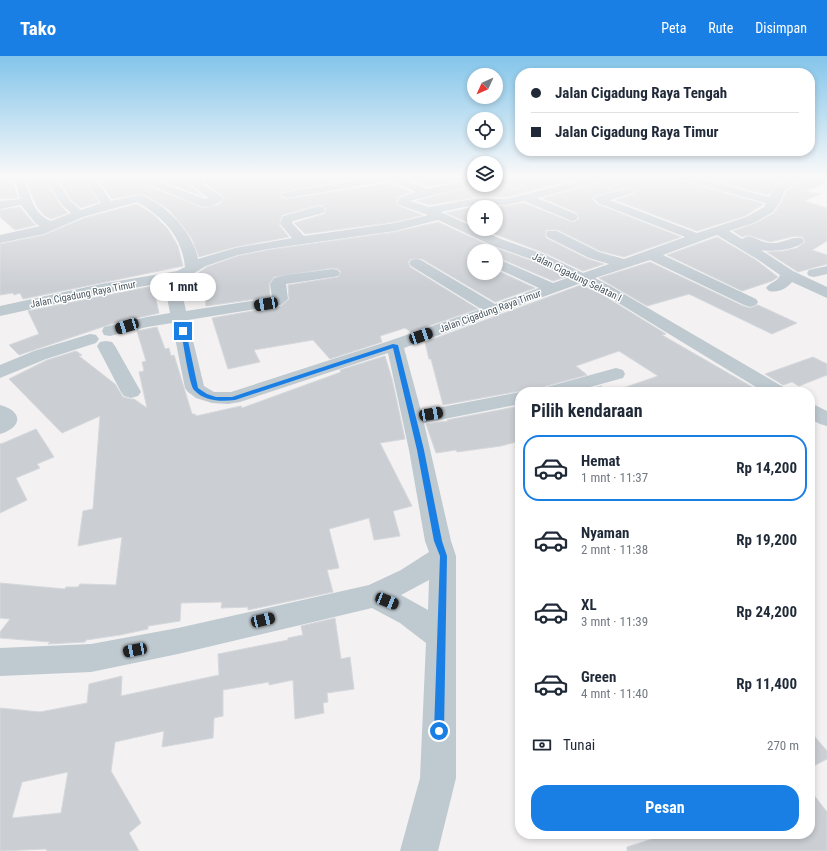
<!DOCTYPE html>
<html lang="id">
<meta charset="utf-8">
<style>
:root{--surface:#fff;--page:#f2f2f3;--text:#1f2937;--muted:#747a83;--line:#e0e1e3;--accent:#197fe5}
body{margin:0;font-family:"Roboto Condensed",sans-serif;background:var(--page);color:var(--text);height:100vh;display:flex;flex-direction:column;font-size:15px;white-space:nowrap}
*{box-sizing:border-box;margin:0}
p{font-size:13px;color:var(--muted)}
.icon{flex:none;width:22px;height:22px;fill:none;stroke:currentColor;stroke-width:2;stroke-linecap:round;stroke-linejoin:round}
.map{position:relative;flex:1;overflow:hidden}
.panel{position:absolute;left:515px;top:331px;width:300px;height:452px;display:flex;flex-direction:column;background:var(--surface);border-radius:16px;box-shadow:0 2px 6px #0003}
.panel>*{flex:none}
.banner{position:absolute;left:515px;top:12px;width:300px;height:88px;border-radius:16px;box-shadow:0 2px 6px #0003;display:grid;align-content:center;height:88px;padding:0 16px;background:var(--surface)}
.needle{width:26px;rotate:225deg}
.fabs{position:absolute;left:467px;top:12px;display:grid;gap:8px}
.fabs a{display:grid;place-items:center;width:36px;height:36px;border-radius:50%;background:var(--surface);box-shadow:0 2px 6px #0003;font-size:20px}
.end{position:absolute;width:18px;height:18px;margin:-9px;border:5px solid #197fe5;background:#fff;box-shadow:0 0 0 2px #fff}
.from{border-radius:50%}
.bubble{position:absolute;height:28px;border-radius:14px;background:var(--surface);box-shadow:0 2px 6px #0003;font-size:13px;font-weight:700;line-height:28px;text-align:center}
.car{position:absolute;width:12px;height:24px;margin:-12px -6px;border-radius:5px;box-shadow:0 0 3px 1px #0007;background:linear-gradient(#222 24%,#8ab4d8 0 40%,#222 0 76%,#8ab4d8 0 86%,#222 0)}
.banner b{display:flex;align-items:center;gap:14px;height:38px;font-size:15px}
.banner b+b{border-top:1px solid var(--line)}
.banner i{width:10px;height:10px;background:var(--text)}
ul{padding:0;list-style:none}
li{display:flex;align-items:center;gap:12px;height:66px;margin:0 8px 6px;padding:0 8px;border:2px solid transparent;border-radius:16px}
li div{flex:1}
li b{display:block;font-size:15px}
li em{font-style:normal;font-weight:700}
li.current{border-color:var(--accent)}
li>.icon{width:36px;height:36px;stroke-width:1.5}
h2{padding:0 16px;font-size:18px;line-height:48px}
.pay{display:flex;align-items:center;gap:10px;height:44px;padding:0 16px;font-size:15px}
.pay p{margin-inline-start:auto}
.primary-button{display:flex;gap:8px;margin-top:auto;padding:8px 16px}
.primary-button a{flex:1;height:46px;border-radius:16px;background:var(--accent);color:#fff;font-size:16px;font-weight:700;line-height:46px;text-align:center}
header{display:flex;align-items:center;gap:24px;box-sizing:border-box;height:56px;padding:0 20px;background:var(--accent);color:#fff}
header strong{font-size:19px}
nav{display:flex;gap:22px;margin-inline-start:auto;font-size:14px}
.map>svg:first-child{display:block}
.building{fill:#cbced3;stroke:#d5d8dc;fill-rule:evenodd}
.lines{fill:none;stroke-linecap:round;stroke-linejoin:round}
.minor{fill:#bfc9d0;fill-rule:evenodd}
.route{fill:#197fe5}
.labels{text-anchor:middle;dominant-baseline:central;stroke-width:3;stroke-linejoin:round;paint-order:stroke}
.far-street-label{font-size:10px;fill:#49565f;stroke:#fff}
</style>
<header>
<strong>Tako</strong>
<nav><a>Peta</a><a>Rute</a><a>Disimpan</a></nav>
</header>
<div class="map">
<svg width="827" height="795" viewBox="0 0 827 795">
<rect width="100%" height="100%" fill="#f3f1f1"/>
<!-- building -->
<path class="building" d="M0 120H11L18 142 0 143Z
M24 120H43L61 150 68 157 51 163 45 160 37 151Z
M56 120H82L99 146 81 152 71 144Z
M95 120H183L191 127 192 132 205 141 152 122 145 125V127L146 129 203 152 218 149 225 142 205 127V125L199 120H371L287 135 282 136 280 139 282 142 287 143 390 127 412 136 398 141 396 146 398 150 423 159 395 166 305 178 294 167 324 158 326 153 323 150 319 149 282 159 279 169 289 181 235 191 199 201 192 183 185 173 169 154 149 141 140 138 112 143Z
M405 120H474V122L427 131 405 121Z
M503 120H590L507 141H478L429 149 416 145 476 129H496V128L507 129 516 134 524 130 515 123Z
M615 120H673L675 123 764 148 745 160 697 175 615 144 634 138 636 135 633 132 629 131 596 140 592 143 597 148 681 181 624 201 600 195 558 174H546L545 178 546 182 588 203 604 208 583 215 547 198 482 173H496V151H474V169L446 157 478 150H507L524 147 572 166 576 165 579 162 577 157 542 142 613 123Z
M697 120H792L780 126 768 139Z
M809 120H827V126L806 135 820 138 804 145 827 152V185L812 194 827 199V208L798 216 767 196 784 195 797 192 805 186 803 181 795 180 770 186 748 179 742 181 733 175 754 168 774 157 781 147 786 135Z
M137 148 154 159 168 173 178 190 183 210 23 243 20 237 14 239 13 237 0 239V188L44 179 84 162Z
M20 151 35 169H36L15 174 0 161V154Z
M438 166 490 190 535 206 566 221 553 225 504 204 496 203V195H474V217H496V214L535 232 495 246 422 203H411L408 206 410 211 478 253 411 276 405 272 380 280 382 286 330 303 313 284 254 294 260 306 228 313 212 262 281 250 289 243 288 229 338 221 341 216 338 213 333 212 274 221 269 228 270 241 206 250 204 233 195 219 207 211 238 200 268 194 395 176Z
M717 181 756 204 778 221 772 225 742 235 667 199Z
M650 206 743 250 750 252 758 249 797 267 772 278 689 238 647 250 599 222Z
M581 229 601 238 666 278 662 279 761 336H621L620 333 658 320 619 295 576 310 587 319 543 331 539 336H522L520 335 443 349 431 303H429L425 286Z
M153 230 159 257 133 263 132 261 19 299 9 289 39 278 28 255Z
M157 271 165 293 169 292 171 300 174 299 192 358H195L196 360 241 350 242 352 341 316 340 314 385 300 392 323 405 383 380 387 412 450 393 455 400 480 374 484 369 462 329 473 339 512 327 514 333 536 248 554V551L221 552 222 546 181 547 180 565 148 570V573L120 579 86 584 85 586 48 588 50 586 0 582V576L10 563 0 562V527L65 533 66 531H78L80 528 116 529 122 481 78 490 83 455 93 453 100 360 62 377 9 323 47 304 76 295 82 299 79 300 115 328 123 341 131 343H134L147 352 139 316 144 315 142 306 146 305 137 275Z
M813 301 827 308V319L799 330 792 326 783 329 765 318Z
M601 330 609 336H578Z
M520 350V385L501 390 457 396 456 394 436 397 426 368 448 365 447 364Z
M36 373 54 401 37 408 40 412 16 422 27 444 0 457V387L1 388Z
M335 562 341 603 350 601 354 633 327 637 328 646 323 647 324 657 295 663 293 624 269 629V626L223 634V660L214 662 213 682 162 691 164 675 115 686 111 715 141 767 129 777 139 795H47L46 793 0 795V652L40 656 87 647 89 628 122 620 121 640 219 619 218 598 288 584V582L303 579 301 570ZM68 716 61 757 12 762 22 726Z
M810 675 827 695V703L810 712Z
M810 734 827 756V795H627V791L668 778H810Z"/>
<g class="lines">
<!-- minor -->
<path class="minor" d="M12 120H22C32 138 30 156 51 165L71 157 62 149 44 120H54L70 145 81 154 101 147 83 120H93L111 145 139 139C164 145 194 178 198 203L235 192 292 182 280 168 283 160 319 150 323 151 325 154 323 157 293 165 292 167 304 180 395 167 428 159 399 149 397 147 399 142 416 136 390 125 287 142 283 141 281 139 283 137 287 136 380 120H404L403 122 427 133 474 123 475 129 410 145 429 151 478 142 507 143 596 120H614L613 122 537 142 576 158 578 161 576 164 572 165 524 145 507 149 478 148 441 156 474 171V173H478L501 183 546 199 583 217 609 208 589 202 547 181 546 178 547 175H557L599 196 624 203 685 181 598 147 594 143 596 141 629 132 633 133 635 135 633 137 610 144 697 177 746 161 764 151 766 147 675 122 674 120H691L769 141C779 124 789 120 808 120L785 134 780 146 773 156 754 167 729 175 742 183 748 180C757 182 764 188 773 187 783 187 792 180 802 182L804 185C798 194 771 196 761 194L793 215 827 231V242L792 226C786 233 778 237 769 235L766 232C770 226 778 226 780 219L757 203 717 179 663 199 756 243 758 246 756 249 750 251 744 249 650 204 595 222 612 231 785 332 788 336H764L602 237 581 227 404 292 421 355 520 336V348L424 367 451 485 456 500V722L438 795H400L420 722 426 587 400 567 372 552 178 598 91 616 0 620V592L91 588 178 572 369 529 401 514 429 496 425 485 409 394 388 297 240 346 228 348 212 347 196 342 188 336 185 332 172 267 147 271 110 280 104 279 102 275 104 271 147 261 170 257 167 241 172 225 101 238 0 260V250L101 228 177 215 185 211C182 180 163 161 137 146L83 161 44 178 0 187V179L40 170 36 168 21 149 0 153V145L20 143 17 131ZM438 164 491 189 536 205 570 221 553 227 503 205 496 204V212L539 232 495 248 421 204 416 203 411 204 409 207 411 210 481 253 389 285 231 336H214L204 330 188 264 281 249 288 243 286 228 333 221 338 220 340 217 338 214 333 213 286 219 274 222 270 228 272 241 271 242 186 255 183 241 188 221 206 210 238 199 268 193 395 175ZM429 524 428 554 401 539Z
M184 120C192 120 199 119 204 126L203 128 224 142C219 148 210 151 203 151L147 128 146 126 151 123 205 143 209 142 193 131 192 129 193 127Z
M496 120 514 124 522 130 517 133 507 128 496 126Z
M827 210V218L814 221 809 220 807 217 809 214Z
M90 278 96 279 99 283 96 287 46 303 0 322V309L34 295Z
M106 285 112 286 115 290 141 336 138 340 131 342 124 340 121 336 97 290 100 286Z
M616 312 623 314 625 318 623 322 572 336H540L543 332Z
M810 348 817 350 827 355V370L820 368 810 363Z
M0 349C23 355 23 371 0 378Z"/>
</g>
<!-- sky -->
<linearGradient id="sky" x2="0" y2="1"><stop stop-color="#83c5ea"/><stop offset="0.52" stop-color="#faf9f9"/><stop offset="1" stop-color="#faf9f9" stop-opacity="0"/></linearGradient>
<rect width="827" height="231" fill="url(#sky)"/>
<!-- route -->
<path class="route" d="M183 274 186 275 198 332 207 338 216 341H232L393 288 398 289 424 394 442 485 447 500 444 675 442 679 439 680 436 679 434 675 440 500 434 485 417 394 393 292 235 344C221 346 204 345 194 334 189 328 183 285 181 275Z"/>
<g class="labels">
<!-- far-street labels -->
<g class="far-street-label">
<text transform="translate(577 221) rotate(26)">Jalan Cigadung Selatan I</text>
<text transform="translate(83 238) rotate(-11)">Jalan Cigadung Raya Timur</text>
<text transform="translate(490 255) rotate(-20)">Jalan Cigadung Raya Timur</text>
</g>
</g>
</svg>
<div class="fabs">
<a><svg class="needle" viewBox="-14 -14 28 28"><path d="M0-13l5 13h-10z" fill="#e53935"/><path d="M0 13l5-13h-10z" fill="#747a83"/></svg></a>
<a><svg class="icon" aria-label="locate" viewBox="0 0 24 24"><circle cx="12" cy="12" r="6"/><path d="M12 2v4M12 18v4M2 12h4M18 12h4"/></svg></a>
<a><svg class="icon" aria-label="layers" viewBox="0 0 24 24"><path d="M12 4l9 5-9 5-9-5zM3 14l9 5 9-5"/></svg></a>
<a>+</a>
<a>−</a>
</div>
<i class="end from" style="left:439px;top:675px"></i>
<i class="end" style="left:183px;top:275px"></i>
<div class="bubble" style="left:150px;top:217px;width:66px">1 mnt</div>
<i class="car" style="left:266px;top:248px;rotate:261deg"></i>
<i class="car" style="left:127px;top:270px;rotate:253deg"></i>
<i class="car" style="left:421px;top:280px;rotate:71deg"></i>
<i class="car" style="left:431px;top:358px;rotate:80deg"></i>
<i class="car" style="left:387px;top:545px;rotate:112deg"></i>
<i class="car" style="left:263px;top:564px;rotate:77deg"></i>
<i class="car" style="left:135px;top:594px;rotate:259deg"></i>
<div class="banner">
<b><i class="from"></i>Jalan Cigadung Raya Tengah</b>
<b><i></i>Jalan Cigadung Raya Timur</b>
</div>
<section class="panel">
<h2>Pilih kendaraan</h2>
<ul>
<li class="current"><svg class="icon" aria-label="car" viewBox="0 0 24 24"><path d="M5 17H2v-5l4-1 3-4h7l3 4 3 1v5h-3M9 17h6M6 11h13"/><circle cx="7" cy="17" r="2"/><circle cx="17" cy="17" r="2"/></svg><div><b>Hemat</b><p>1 mnt · 11:37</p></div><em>Rp 14,200</em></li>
<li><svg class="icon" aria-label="car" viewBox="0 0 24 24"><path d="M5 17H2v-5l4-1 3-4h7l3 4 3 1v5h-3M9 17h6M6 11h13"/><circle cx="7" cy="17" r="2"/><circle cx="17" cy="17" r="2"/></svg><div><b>Nyaman</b><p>2 mnt · 11:38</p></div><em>Rp 19,200</em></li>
<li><svg class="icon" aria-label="car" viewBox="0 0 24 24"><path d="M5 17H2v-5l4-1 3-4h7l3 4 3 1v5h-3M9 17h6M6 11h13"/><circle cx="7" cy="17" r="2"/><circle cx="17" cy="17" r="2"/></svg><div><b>XL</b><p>3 mnt · 11:39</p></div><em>Rp 24,200</em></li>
<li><svg class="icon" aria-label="car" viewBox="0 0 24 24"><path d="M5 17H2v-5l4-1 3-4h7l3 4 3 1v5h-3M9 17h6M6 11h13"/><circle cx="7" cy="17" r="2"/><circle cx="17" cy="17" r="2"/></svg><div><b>Green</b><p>4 mnt · 11:40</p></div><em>Rp 11,400</em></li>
</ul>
<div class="pay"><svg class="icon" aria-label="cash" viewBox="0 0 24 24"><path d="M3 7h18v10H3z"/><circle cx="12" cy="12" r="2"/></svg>Tunai<p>270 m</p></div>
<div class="primary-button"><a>Pesan</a></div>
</section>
</div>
